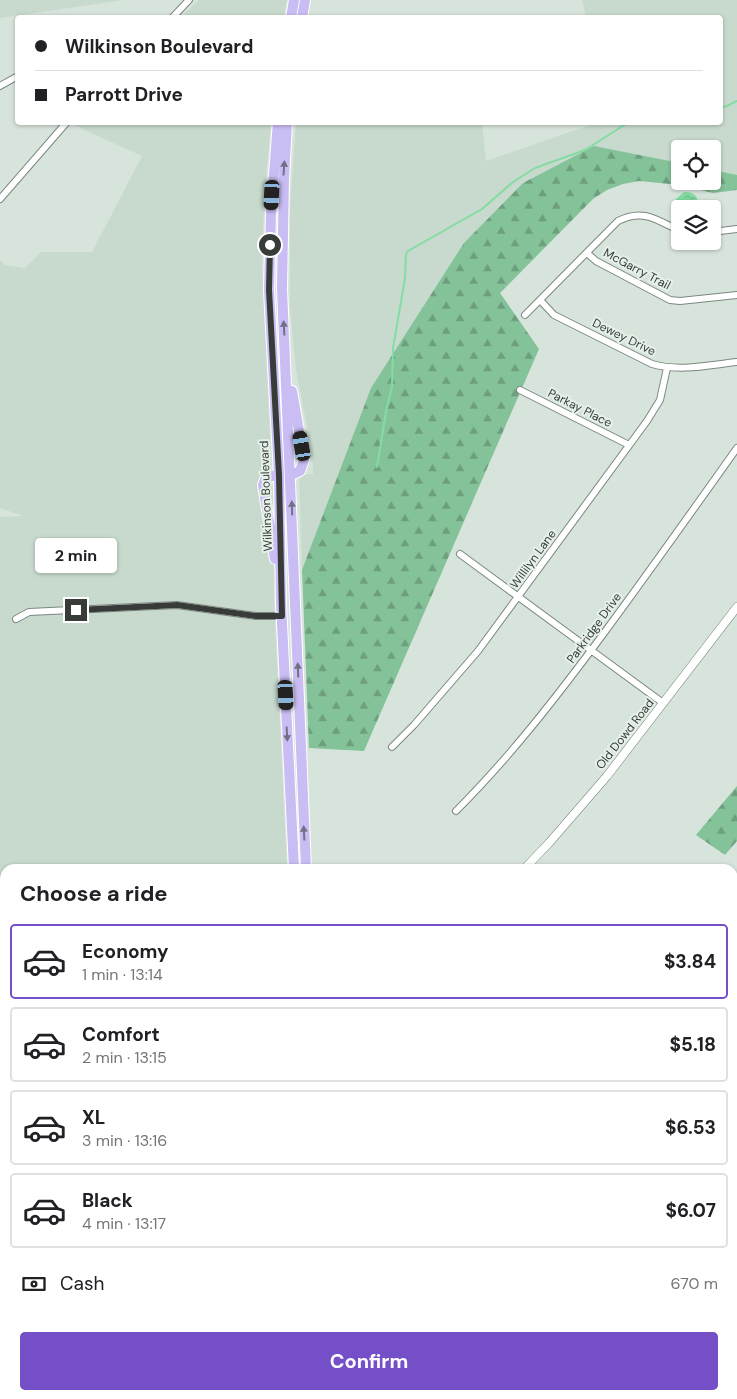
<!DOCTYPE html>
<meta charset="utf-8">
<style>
:root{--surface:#fff;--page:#f6f6f6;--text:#202124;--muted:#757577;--line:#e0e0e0;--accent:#754fc8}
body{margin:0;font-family:"DM Sans",sans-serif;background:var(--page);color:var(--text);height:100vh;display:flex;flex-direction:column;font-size:19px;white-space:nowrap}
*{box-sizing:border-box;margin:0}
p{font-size:16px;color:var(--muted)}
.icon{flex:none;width:28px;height:28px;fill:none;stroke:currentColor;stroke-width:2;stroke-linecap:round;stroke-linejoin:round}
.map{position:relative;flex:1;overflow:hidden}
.side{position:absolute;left:0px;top:864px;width:738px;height:536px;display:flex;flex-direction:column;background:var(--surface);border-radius:15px 15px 0 0;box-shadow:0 1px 4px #0004}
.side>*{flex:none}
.top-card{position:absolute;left:15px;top:15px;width:708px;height:110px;border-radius:5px;box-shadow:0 1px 4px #0004;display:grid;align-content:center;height:110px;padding:0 20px;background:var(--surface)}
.buttons{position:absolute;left:671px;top:140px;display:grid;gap:10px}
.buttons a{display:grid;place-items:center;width:50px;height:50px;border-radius:5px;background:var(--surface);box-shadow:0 1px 4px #0004;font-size:25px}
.end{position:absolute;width:22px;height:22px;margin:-11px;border:6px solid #383c39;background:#fff;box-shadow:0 0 0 2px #fff}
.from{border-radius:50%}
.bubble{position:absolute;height:35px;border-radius:5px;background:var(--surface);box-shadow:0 1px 4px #0004;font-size:16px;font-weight:700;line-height:35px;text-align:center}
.car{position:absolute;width:15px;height:30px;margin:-15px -8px;border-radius:6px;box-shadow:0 0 4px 1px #0007;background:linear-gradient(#222 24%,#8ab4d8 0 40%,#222 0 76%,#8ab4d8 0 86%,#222 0)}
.top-card b{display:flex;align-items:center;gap:18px;height:48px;font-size:19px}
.top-card b+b{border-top:1px solid var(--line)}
.top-card i{width:12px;height:12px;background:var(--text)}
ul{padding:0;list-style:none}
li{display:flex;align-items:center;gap:15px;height:75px;margin:0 10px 8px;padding:0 10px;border:2px solid var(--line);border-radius:5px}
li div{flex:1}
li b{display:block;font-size:19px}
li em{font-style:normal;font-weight:700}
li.selected{border-color:var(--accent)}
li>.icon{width:45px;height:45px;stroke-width:1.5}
h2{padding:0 20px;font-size:22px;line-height:60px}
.pay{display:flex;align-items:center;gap:12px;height:55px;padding:0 20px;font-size:19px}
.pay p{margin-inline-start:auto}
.button{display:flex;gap:10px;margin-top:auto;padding:10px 20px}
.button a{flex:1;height:58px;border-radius:5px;background:var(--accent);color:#fff;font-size:20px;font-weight:700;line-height:58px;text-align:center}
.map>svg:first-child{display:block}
.built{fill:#c7dacd}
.forest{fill:url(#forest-firs)}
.park{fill:url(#park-crowns)}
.water{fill:url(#water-ripples)}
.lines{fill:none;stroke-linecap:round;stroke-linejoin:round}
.stream{stroke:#83dca4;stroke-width:2}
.minor-casing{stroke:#7c8780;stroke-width:8}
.tertiary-casing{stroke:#7c8780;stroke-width:9}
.primary-casing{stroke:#fff;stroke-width:12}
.minor{stroke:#fff;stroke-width:6}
.tertiary{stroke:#fff;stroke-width:8}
.primary{stroke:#cabdf4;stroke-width:10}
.oneway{fill:#727084}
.route{stroke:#383c39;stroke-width:6}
.labels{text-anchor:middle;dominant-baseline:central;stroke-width:4;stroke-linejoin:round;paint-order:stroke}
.street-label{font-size:12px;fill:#383c39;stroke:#e5f1e8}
</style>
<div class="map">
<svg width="737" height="1399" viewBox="0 0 737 1399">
<defs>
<pattern id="forest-firs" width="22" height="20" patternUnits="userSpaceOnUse" patternTransform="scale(1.25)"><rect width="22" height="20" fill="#84c299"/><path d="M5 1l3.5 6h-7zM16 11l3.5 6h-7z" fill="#6d9f7e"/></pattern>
<pattern id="park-crowns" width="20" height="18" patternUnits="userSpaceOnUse" patternTransform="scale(1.25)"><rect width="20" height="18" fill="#84c299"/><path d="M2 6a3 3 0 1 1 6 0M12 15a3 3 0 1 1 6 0" fill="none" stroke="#6d9f7e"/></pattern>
<pattern id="water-ripples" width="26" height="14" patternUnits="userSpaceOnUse" patternTransform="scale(1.25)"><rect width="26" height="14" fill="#83dca4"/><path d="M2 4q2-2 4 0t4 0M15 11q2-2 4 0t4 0" fill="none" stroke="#6cb487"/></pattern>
</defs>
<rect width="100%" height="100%" fill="#d7e4db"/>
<!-- built -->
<path class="built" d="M0 0H124L0 18Z
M199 0H287L284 17H181Z
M582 0H737V175L713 170 712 149H680V163L594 146 371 388 302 570 299 475 313 474 312 453 296 370 290 308V207L296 123H482L486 161 596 123 720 122V18L586 17Z
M76 122 271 123 264 198 262 266 275 546 274 601 287 869H5V1132L0 1130V517L23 516 0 508V260L5 265 25 268 41 252H92L142 156 74 125Z
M67 1395H135L130 1399H66Z"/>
<!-- forest -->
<path class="forest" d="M594 146 680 163V181H712L713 170 737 175V190L713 193 680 185 639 181 623 184 607 190 593 199 500 293 539 349 364 751 309 748 302 570 371 388 464 243 523 183Z
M737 786V841L725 855 696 835Z
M5 1084V1395H67L66 1399H10L0 1397V1085Z
M733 1174 737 1175V1399H196L203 1395H732Z"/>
<!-- park -->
<path class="park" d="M733 1339 737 1340V1399H536L537 1395H732Z
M191 1395H383L396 1399H180Z"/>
<!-- water -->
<path class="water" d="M684 192C695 192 700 197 697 209H680V213L675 209V200Z"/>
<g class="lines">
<!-- stream -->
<path class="stream" d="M720 108 727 106 737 101
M377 467 386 412 392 386 393 348 405 278 406 254 408 251 482 209 513 182 535 168 585 150 629 122
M0 1118H5
M341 1399 343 1395"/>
<defs>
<path id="minor" d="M172 18 189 0
M0 86 18 76
M0 199 67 122
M712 232 737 229
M587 253 596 261 670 300 680 301 737 295
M540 300 554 315 652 364C680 372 709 365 737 362
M525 315 618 221C643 208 657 220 680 231
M520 390 629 445
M460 554 663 703
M16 619 29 612 177 605 256 616H282
M392 747 414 725 478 651 647 421 660 400 667 368
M456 811C511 756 558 695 604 633 649 572 693 510 737 448
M732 905 737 902
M732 1157 737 1158
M111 1399 112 1395
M604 1399V1395"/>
<path id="tertiary" d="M524 869 549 843 607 776 737 607"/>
<path id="primary" d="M291 18 294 0
M302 18 305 0
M278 122 271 214 269 290 279 475 281 603 294 869
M287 122 284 179 282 289 306 869
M291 475 300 471 304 460 292 391
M275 559 263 485 266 477 279 475
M142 1399 147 1395
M161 1399 165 1395"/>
</defs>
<!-- minor casing -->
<use href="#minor" class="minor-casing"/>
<!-- tertiary casing -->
<use href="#tertiary" class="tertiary-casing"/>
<!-- primary casing -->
<use href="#primary" class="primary-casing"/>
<!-- minor -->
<use href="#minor" class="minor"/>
<!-- tertiary -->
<use href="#tertiary" class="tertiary"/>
<!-- primary -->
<use href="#primary" class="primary"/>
</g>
<!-- one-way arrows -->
<defs><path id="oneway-solid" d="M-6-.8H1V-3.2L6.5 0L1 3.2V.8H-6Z" transform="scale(1.25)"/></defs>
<g class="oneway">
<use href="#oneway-solid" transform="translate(284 168) rotate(-86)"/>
<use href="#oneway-solid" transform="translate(284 328) rotate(-93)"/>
<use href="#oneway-solid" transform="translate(292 508) rotate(-92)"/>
<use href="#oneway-solid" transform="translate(298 670) rotate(-92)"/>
<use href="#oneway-solid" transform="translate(287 734) rotate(87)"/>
<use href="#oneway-solid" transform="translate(304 833) rotate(-93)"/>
</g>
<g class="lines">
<!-- route -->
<path class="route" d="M76 610 177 605 256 616H282L279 475 269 290 270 245"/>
</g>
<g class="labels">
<!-- street labels -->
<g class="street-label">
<text transform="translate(637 269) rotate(28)">McGarry Trail</text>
<text transform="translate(624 337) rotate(26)">Dewey Drive</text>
<text transform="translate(580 408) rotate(27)">Parkay Place</text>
<text transform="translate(266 496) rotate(-92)">Wilkinson Boulevard</text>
<text transform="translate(533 559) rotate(-54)">Willilyn Lane</text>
<text transform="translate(594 628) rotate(-54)">Parkridge Drive</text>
<text transform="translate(625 734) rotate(-52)">Old Dowd Road</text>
</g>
</g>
</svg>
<div class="buttons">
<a><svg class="icon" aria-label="locate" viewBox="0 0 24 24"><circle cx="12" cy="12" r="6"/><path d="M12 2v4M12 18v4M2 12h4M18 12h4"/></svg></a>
<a><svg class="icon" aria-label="layers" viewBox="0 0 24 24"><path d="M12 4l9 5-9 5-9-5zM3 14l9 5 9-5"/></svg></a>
</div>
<i class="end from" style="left:270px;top:245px"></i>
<i class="end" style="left:76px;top:610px"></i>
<div class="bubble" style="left:35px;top:538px;width:82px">2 min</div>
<i class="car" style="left:272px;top:195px;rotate:183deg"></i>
<i class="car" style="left:302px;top:446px;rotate:350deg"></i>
<i class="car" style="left:286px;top:695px;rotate:177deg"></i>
<div class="top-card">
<b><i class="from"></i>Wilkinson Boulevard</b>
<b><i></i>Parrott Drive</b>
</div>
<section class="side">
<h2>Choose a ride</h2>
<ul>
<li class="selected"><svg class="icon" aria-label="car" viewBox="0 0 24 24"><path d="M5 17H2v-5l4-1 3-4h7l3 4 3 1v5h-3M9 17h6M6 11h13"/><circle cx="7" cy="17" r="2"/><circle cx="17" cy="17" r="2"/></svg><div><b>Economy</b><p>1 min · 13:14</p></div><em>$3.84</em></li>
<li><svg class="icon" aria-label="car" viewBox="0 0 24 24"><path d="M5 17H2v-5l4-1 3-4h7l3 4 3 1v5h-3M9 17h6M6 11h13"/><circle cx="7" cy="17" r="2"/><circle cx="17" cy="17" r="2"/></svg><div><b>Comfort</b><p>2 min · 13:15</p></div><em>$5.18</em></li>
<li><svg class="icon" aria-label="car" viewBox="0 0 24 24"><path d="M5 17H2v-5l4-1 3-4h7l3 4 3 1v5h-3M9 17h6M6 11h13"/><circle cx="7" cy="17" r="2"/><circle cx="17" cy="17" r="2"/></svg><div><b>XL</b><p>3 min · 13:16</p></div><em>$6.53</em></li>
<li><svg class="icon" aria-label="car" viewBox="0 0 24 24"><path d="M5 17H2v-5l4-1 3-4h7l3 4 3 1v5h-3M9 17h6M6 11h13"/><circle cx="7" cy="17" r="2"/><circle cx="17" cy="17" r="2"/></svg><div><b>Black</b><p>4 min · 13:17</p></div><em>$6.07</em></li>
</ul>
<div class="pay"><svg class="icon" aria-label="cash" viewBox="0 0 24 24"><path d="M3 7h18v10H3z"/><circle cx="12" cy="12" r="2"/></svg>Cash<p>670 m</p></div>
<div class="button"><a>Confirm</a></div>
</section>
</div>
